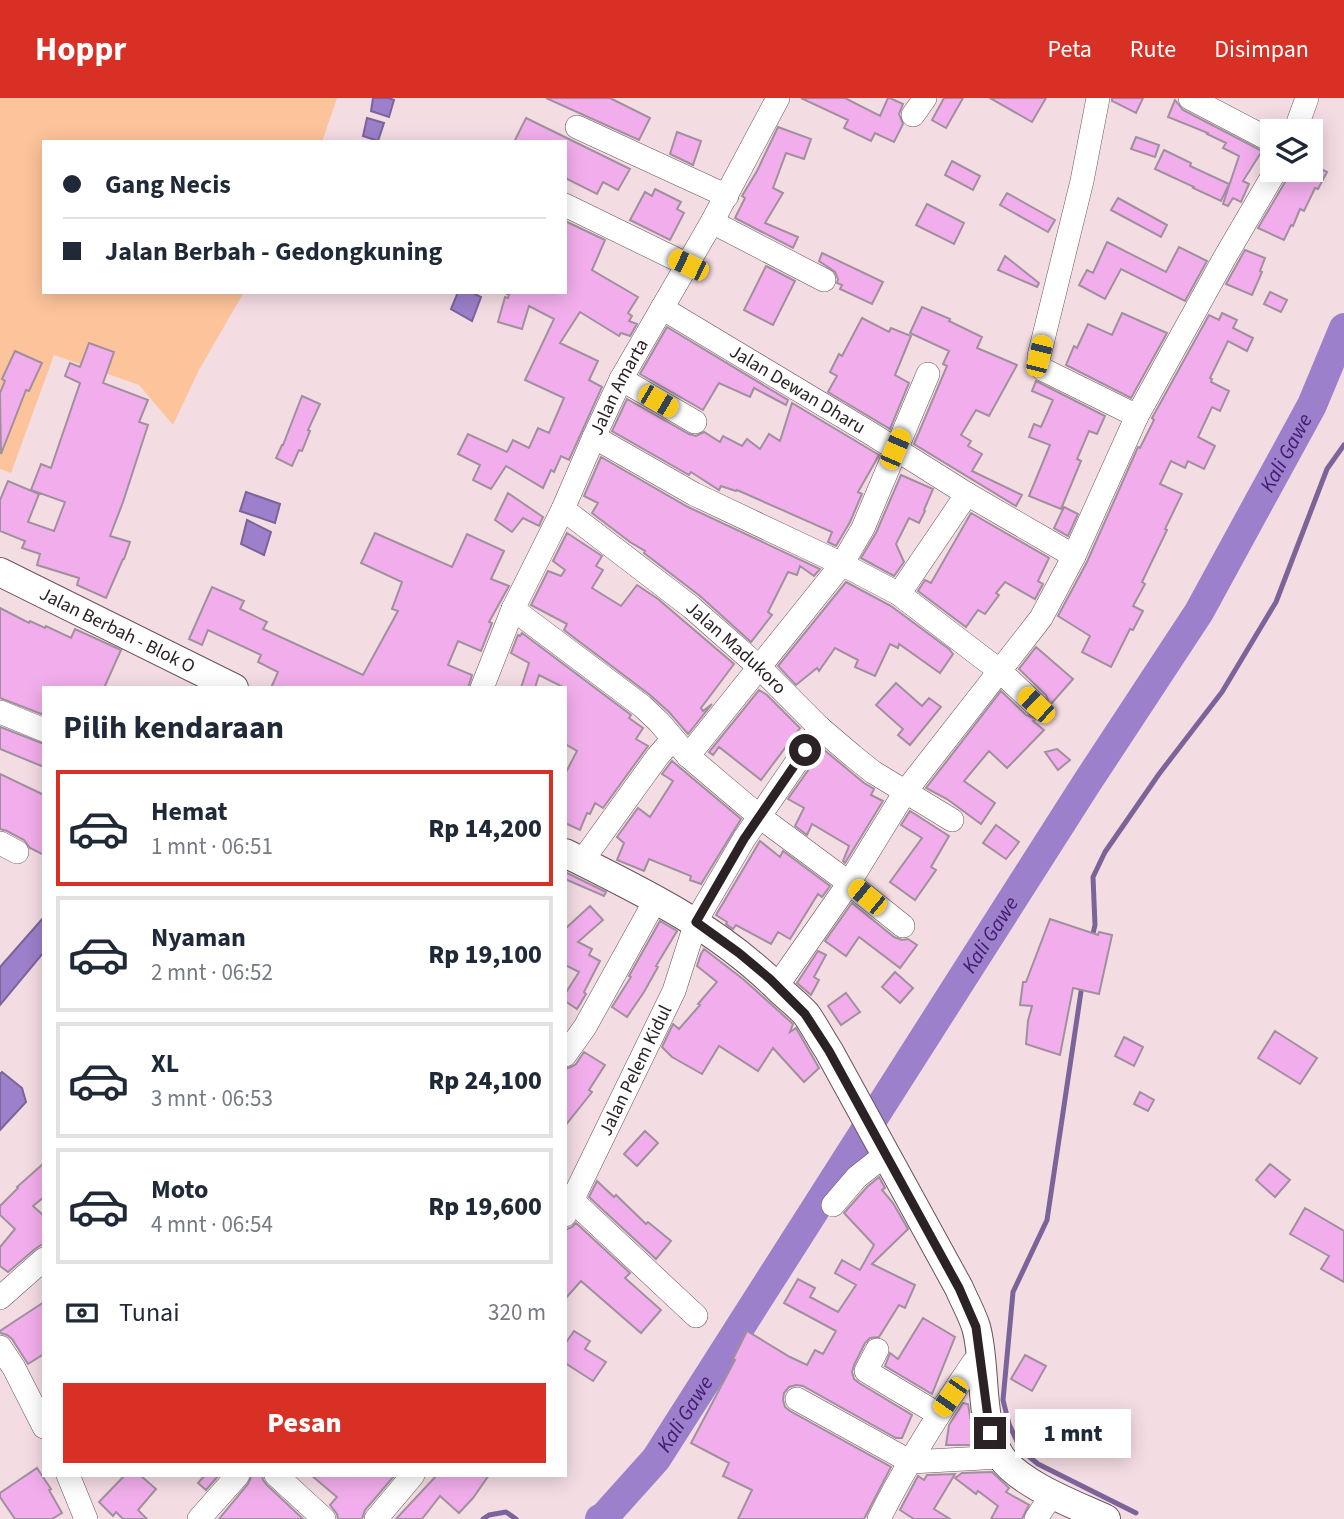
<!DOCTYPE html>
<html lang="id">
<meta charset="utf-8">
<style>
:root{--surface:#fff;--page:#f6f6f7;--text:#1f2937;--muted:#747a83;--line:#e0e1e3;--accent:#d93025}
body{margin:0;font-family:"Source Sans 3",sans-serif;background:var(--page);color:var(--text);height:100vh;display:flex;flex-direction:column;font-size:26px;white-space:nowrap}
*{box-sizing:border-box;margin:0}
p{font-size:23px;color:var(--muted)}
.icon{flex:none;width:38px;height:38px;fill:none;stroke:currentColor;stroke-width:2;stroke-linecap:round;stroke-linejoin:round}
.map{position:relative;flex:1;overflow:hidden}
.side{position:absolute;left:42px;top:588px;width:525px;height:791px;display:flex;flex-direction:column;background:var(--surface);border-radius:0px;box-shadow:0 4px 18px #0003}
.side>*{flex:none}
.hud{position:absolute;left:42px;top:42px;width:525px;height:154px;border-radius:0px;box-shadow:0 4px 18px #0003;display:grid;align-content:center;height:154px;padding:0 21px;background:var(--surface)}
.controls{position:absolute;left:1260px;top:21px;display:grid;gap:14px}
.controls a{display:grid;place-items:center;width:63px;height:63px;border-radius:0px;background:var(--surface);box-shadow:0 4px 18px #0003;font-size:35px}
.end{position:absolute;width:32px;height:32px;margin:-16px;border:9px solid #2b2225;background:#fff;box-shadow:0 0 0 4px #fff}
.from{border-radius:50%}
.bubble{position:absolute;height:49px;border-radius:0px;background:var(--surface);box-shadow:0 4px 18px #0003;font-size:23px;font-weight:800;line-height:49px;text-align:center}
.car{position:absolute;width:21px;height:42px;margin:-21px -10px;border-radius:9px;box-shadow:0 0 5px 2px #0007;background:linear-gradient(#f5c518 24%,#345 0 40%,#f5c518 0 76%,#345 0 86%,#f5c518 0)}
.hud b{display:flex;align-items:center;gap:24px;height:66px;font-size:26px}
.hud b+b{border-top:2px solid var(--line)}
.hud i{width:18px;height:18px;background:var(--text)}
ul{padding:0;list-style:none}
li{display:flex;align-items:center;gap:21px;height:116px;margin:0 14px 10px;padding:0 7px;border:4px solid var(--line);border-radius:0px}
li div{flex:1}
li b{display:block;font-size:26px}
li em{font-style:normal;font-weight:800}
li.on{border-color:var(--accent)}
li>.icon{width:63px;height:63px;stroke-width:1.5}
h2{padding:0 21px;font-size:32px;line-height:84px}
.pay{display:flex;align-items:center;gap:18px;height:77px;padding:0 21px;font-size:26px}
.pay p{margin-inline-start:auto}
.primary-button{display:flex;gap:14px;margin-top:auto;padding:14px 21px}
.primary-button a{flex:1;height:80px;border-radius:0px;background:var(--accent);color:#fff;font-size:28px;font-weight:800;line-height:80px;text-align:center}
header{display:flex;align-items:center;gap:42px;box-sizing:border-box;height:98px;padding:0 35px;background:var(--accent);color:#fff}
header strong{font-size:33px}
nav{display:flex;gap:38px;margin-inline-start:auto;font-size:24px}
.map>svg:first-child{display:block}
.green{fill:#fdc49b}
.water{fill:#9c80cb;stroke:#7a6499;stroke-width:2}
.lines{fill:none;stroke-linecap:round;stroke-linejoin:round}
.stream{stroke:#7a6499;stroke-width:5}
.river{stroke:#9c80cb;stroke-width:30}
.building{fill:#f2aeec;stroke:#a0909e;stroke-width:2}
.minor-casing{stroke:#67545a;stroke-width:24}
.major-casing{stroke:#67545a;stroke-width:30}
.minor{stroke:#fff;stroke-width:23}
.major{stroke:#fff;stroke-width:28}
.route{stroke:#2b2225;stroke-width:9}
.labels{text-anchor:middle;dominant-baseline:central;stroke-width:5;stroke-linejoin:round;paint-order:stroke}
.street-label{font-size:19px;fill:#2b2225;stroke:#fff}
.water-label{font-size:21px;font-style:italic;fill:#431871;stroke:#fff}
</style>
<header>
<strong>Hoppr</strong>
<nav><a>Peta</a><a>Rute</a><a>Disimpan</a></nav>
</header>
<div class="map">
<svg width="1344" height="1421" viewBox="0 0 1344 1421">
<rect width="100%" height="100%" fill="#f4dce3"/>
<!-- green -->
<path class="green" d="M0 0H337L322 44H44V194H244L199 272 173 327 139 287 54 257 11 375 0 371Z"/>
<!-- water -->
<path class="water" d="M373 0H388L394 2 389 19 371 13Z
M367 20 384 25 378 43 363 38Z
M458 194H471L481 199 472 223 451 211Z
M246 394 280 406 275 425 240 413Z
M247 422 271 434 264 457 241 446Z
M44 819V854L0 907V869Z
M2 974 22 990 26 1004 0 1032V976Z"/>
<g class="lines">
<!-- stream -->
<path class="stream" d="M1092 840 1095 827 1093 779 1105 754 1159 676 1222 594 1276 504 1327 371 1344 347
M1082 887 1047 1122 1013 1194 1003 1302 1009 1326 1021 1352 1038 1366 1136 1415
M483 1421 489 1417 506 1414 516 1421"/>
<!-- river -->
<path class="river" id="s1" d="M600 1421 604 1419 656 1361 1086 686 1199 514 1312 307 1344 230"/>
</g>
<!-- building -->
<path class="building" d="M546 0H610L650 20 639 42Z
M801 0H845L880 18 888 0H890L903 6 899 16 903 26 894 44 875 35 871 43 844 30 848 22Z
M944 0H963L946 30 932 22Z
M990 0H1046L1032 24Z
M1112 0H1143L1136 15 1112 3Z
M1175 2 1183 12 1262 53 1243 83 1249 86 1241 104 1233 100 1228 108 1223 106 1239 58 1223 50 1226 45 1207 36 1208 35 1168 19Z
M526 20 630 71 618 92 603 84 597 96 565 80V44H514Z
M778 29 811 41 804 61 786 55 773 90 783 95 765 125 798 139 793 150 735 120 745 100 742 98 757 73Z
M677 34 701 43 693 67 670 56Z
M1136 39 1159 47 1155 59 1131 51Z
M1164 52 1191 65 1190 68 1229 86 1221 103 1193 90 1194 89 1155 71Z
M952 63 980 78 973 92 945 77Z
M1311 66 1327 74 1318 91 1315 90 1304 113 1300 111 1293 128 1291 127 1284 142 1258 130 1288 79 1290 72H1311Z
M655 91 681 104 677 111 684 115 670 142 630 122 645 94 652 98Z
M1007 95 1055 122 1048 134 1000 107Z
M1118 100 1167 127 1161 139 1111 112Z
M927 106 964 125 954 146 916 127Z
M565 123 605 142 592 172 638 199 628 215 632 218 629 223 637 226 630 238 621 235 619 238 580 214 560 245 598 263 589 282 602 289 569 362 561 358 554 374 551 372 543 390 506 368 491 391 473 382 480 367 458 356 468 336 507 354 513 342 529 350 538 330 549 335 564 300 525 282 554 221 529 208 522 231 498 224 505 199 508 200 509 197 503 194H565Z
M1107 144 1166 174 1179 149 1207 163 1185 203 1121 171 1105 201 1079 187 1087 172 1093 175Z
M1245 152 1265 160 1260 173 1262 174 1252 197 1226 186Z
M822 155 883 184 872 206 840 191 842 187 837 185 838 181 835 174 819 163Z
M1005 158 1039 185 1037 189 998 172Z
M766 168 795 183 773 227 744 212Z
M1270 194 1287 202 1281 214 1264 206Z
M922 209 950 221 949 223 982 239 977 250 1017 267 989 318 976 312 961 337 971 343 968 348 982 356 972 373 1022 397 1016 408 914 346 947 268 943 266 949 253 910 235Z
M1122 215 1167 235 1131 300 1066 267 1074 248 1077 250 1088 226 1112 237Z
M1222 215 1237 222 1233 230 1253 240 1247 253 1228 243 1210 280 1212 281 1211 284 1229 293 1220 313 1212 309 1198 339 1215 348 1204 371 1188 363 1185 370 1171 363 1160 386 1182 396 1165 431 1167 432 1142 484 1145 486 1133 508 1143 513 1133 532 1130 531 1111 569 1082 554 1090 538 1058 518 1087 464 1138 349 1140 350 1154 322 1152 320 1209 217 1219 222Z
M862 220 889 234 891 230 911 238 895 277 909 285 890 331 828 294 837 278 830 274 839 256 842 258Z
M667 229 788 302 786 307 754 290 750 299 719 285 703 312 640 276Z
M89 245 114 254 103 285 148 302 139 324 148 327 123 404 110 438 130 444 124 461H123L106 500 77 487 79 480 37 467 40 456 22 450 25 443 0 433V402L8 383 39 396 28 424 54 433 65 404 31 392 41 366 51 370 80 285 65 278 70 265 80 269Z
M15 253 42 265 29 293 26 292 1 356 0 295 5 283 2 281Z
M1036 283 1105 318 1097 336 1089 333 1077 361 1081 363 1061 411 1029 398 1050 347 1029 339 1034 326 1041 329 1053 302 1032 293Z
M302 298 320 306 308 332 310 333 302 353 299 352 292 368 276 360 282 347H283Z
M627 301 689 336 696 338 704 334 720 344 723 338 742 348 747 341 760 351 769 336 780 343 792 305 879 357 858 394 862 396 850 424 836 448 828 444 832 434 737 392 736 393 721 388 719 392 691 374 689 377 612 333Z
M601 359 688 409 820 471 814 478 800 468 797 477 788 474 768 514 772 517 751 544 700 498 644 455 645 453 630 444 592 415 598 405 584 398Z
M901 377 933 391 924 412 925 413 919 425 909 420 896 446 904 464 894 478 861 460 876 435Z
M508 395 543 419 539 428 523 420 512 434 495 422Z
M1064 409 1078 416 1068 438 1054 430Z
M971 415 1049 460 1038 483 1043 486 1035 501 1005 484 996 495 999 497 985 516 978 512 966 529 918 493 925 482 931 485Z
M375 435 452 469 467 436 504 453 491 481 509 488 489 524 492 525 481 553 458 543 448 567 472 577 468 590H271L278 574 258 564 261 557 208 532 202 547 189 541 212 489 244 503 240 511 267 524 263 531 363 577 398 513 392 511 402 484 361 465Z
M567 435 602 458 596 468 603 472 592 490 621 508 637 487 658 501 734 566 701 610 703 613 712 606 688 636 669 614 650 597 564 532 567 526 531 507 548 473 561 478 565 472 553 463Z
M846 484 891 508 949 551 953 556 940 575 899 546 898 550 890 546 875 578 855 569 858 562 835 550 819 573 817 570 796 587 778 568Z
M0 510 29 525 30 523 45 530 46 528 71 540 75 531 121 552 104 590H44V617L0 600Z
M522 535 631 617 629 620 643 630 636 641 648 648 603 710 595 705 590 716 587 715 580 732 565 725V676L577 653 565 646V590L539 577 535 590H521L529 565 511 555 518 537 520 538Z
M1036 549 1073 581 1050 607 1046 597 1019 571Z
M896 585 922 608 929 600 941 609 910 647 898 637 903 631 876 607Z
M759 592 767 597 800 630 761 682 719 649 713 657 709 654Z
M1001 593 1026 617 1036 621 1033 623 1044 632 1007 670 989 653 964 683 995 705 981 726 947 701 926 690Z
M0 629 44 646V669L0 651Z
M823 651 864 685 874 691 871 697 883 703 845 765 843 763 849 748 812 726 807 737 795 728 804 710 788 701Z
M1057 651 1070 662 1058 672 1045 654Z
M672 663 741 721 701 786 690 782 691 778 649 761 644 773 617 762 624 745 617 739 638 710 650 719 673 683 662 676Z
M0 676 44 697V757L30 750 24 742 7 733 0 731Z
M910 713 949 738 931 769 936 772 915 802 890 784 922 740 901 727Z
M996 727 1019 744 1006 761 983 745Z
M760 743 780 759 783 753 830 788 822 799 818 796 790 841 778 834 771 846 736 827 733 831 726 826 727 824 716 817Z
M565 774 606 794 604 798 565 781Z
M852 805 894 839 902 842 908 841 917 847 900 870 859 839 846 858 825 843Z
M590 808 603 822 578 844 592 851 589 857 600 863 584 894 586 896 577 911 565 903V896L579 874 565 867V831Z
M1050 821 1098 837 1099 834 1112 837 1099 896 1073 890 1060 957 1026 946 1028 923 1032 908 1020 907 1023 884H1026Z
M660 823 677 833 656 868 658 869 644 894 627 919 612 909 631 879 629 878Z
M704 851 743 881 793 926 790 934 796 930 819 970 804 984 773 950 758 973 719 948 702 976 672 959 662 949 673 926 679 931 700 907 698 906 717 884 697 868 701 856Z
M818 853 826 857 814 879 819 882 811 897 797 885Z
M895 874 913 890 900 905 882 889Z
M846 895 860 914 841 927 828 908Z
M1275 933 1317 960 1300 986 1258 960Z
M1124 939 1143 949 1134 968 1115 958Z
M584 954 605 967 589 992 592 994 565 1028V971L571 969 576 966Z
M1140 994 1154 1002 1148 1013 1134 1006Z
M645 1033 658 1045 637 1068 624 1056Z
M44 1065V1099L33 1108 44 1118V1145L35 1151 8 1174 0 1168V1149L15 1131 0 1117V1108L18 1090 17 1089Z
M1270 1066 1290 1082 1275 1099 1256 1082Z
M879 1079 885 1090 882 1092 893 1105 908 1131 872 1166 915 1187 905 1210 899 1207 879 1239 870 1240 865 1245 854 1267 852 1274 854 1281 859 1285 912 1317 902 1340H896L803 1288 796 1287 789 1289 784 1295 783 1302 785 1309 790 1313 891 1369 864 1421H738L752 1392 723 1378 729 1365 691 1345 735 1262 733 1261 747 1233 790 1259 807 1267 815 1252 823 1256 836 1233 784 1205 798 1181 815 1190 810 1199 838 1214 856 1187 835 1175 842 1162 860 1172 874 1147 844 1115 867 1089Z
M597 1083 614 1099 616 1097 646 1126 648 1124 671 1143 656 1161 589 1099Z
M1305 1110 1344 1133V1184L1321 1171 1329 1158 1290 1136Z
M576 1125 630 1175 625 1180 661 1212 641 1235 581 1183 565 1201V1132L572 1129Z
M44 1204V1256L28 1266 12 1241 7 1237 0 1235V1233Z
M923 1220 955 1239 932 1296 885 1268 890 1255 898 1261Z
M574 1233 590 1243 585 1251 606 1264 593 1283 565 1265V1246Z
M1025 1257 1046 1268 1032 1293 1011 1281Z
M963 1305 968 1306 973 1335 972 1347H946L949 1327Z
M37 1370 51 1391 49 1392 62 1415 52 1421H15L0 1399V1395Z
M992 1374 1009 1390 1006 1394 1029 1407 1022 1421H991L998 1408 978 1393 976 1396 955 1380 962 1375Z
M955 1376 934 1411 950 1421H914L900 1412 918 1378 924 1382 927 1377Z
M125 1377H140L156 1391 138 1412 147 1421H123L116 1414 113 1418 99 1404Z
M205 1377H219L206 1392 198 1385Z
M252 1377H262L263 1382 267 1387 303 1421H219L248 1386Z
M311 1377H395L365 1412 362 1421H338L337 1416 330 1407 337 1399Z
M437 1377H489L473 1400 459 1415 440 1398 422 1421H396Z"/>
<g class="lines">
<defs>
<g id="minor">
<path d="M1098 0 1082 83 1039 258V267L1044 272 1137 318"/>
<path d="M1190 0 1272 43"/>
<path d="M913 17 925 0"/>
<path d="M577 29 727 98"/>
<path d="M1295 33 1307 0"/>
<path d="M565 107 688 167"/>
<path d="M712 124 824 182"/>
<path id="s2" d="M662 210 870 335 967 396 1074 458"/>
<path d="M621 281 695 324"/>
<path d="M594 339 694 396 842 466 899 496 1000 573 1036 607"/>
<path id="s3" d="M563 411 691 509 759 569 820 630 853 658 873 674 952 722"/>
<path d="M899 496 967 396"/>
<path d="M513 511 642 608 659 624 688 658 760 719 849 785 903 828"/>
<path id="s4" d="M482 590 513 511 563 411 594 339 621 281 712 124 778 0"/>
<path d="M0 614 44 632"/>
<path d="M688 658 842 466 863 430 928 276"/>
<path d="M0 745 17 754"/>
<path d="M582 763 658 658 673 641"/>
<path d="M777 888 849 785 905 694 1041 520 1074 458 1137 318 1225 159 1276 72"/>
<path d="M565 957 585 929 656 801"/>
<path d="M573 1103 696 1218"/>
<path d="M833 1107 857 1079 885 1057"/>
<path id="s5" d="M565 1117 674 893 696 824 703 811 744 741 820 630"/>
<path d="M0 1200 44 1161"/>
<path d="M0 1249 14 1270 44 1329"/>
<path d="M877 1252 866 1273 938 1316"/>
<path d="M797 1301 911 1364 1001 1359"/>
<path d="M68 1377 86 1421"/>
<path d="M276 1377 324 1421"/>
<path d="M199 1421 238 1377"/>
<path d="M376 1421 413 1377"/>
<path d="M879 1421C906 1366 939 1315 973 1265L981 1260"/>
<path d="M1036 1421 1052 1396"/>
</g>
<g id="major">
<path id="s6" d="M0 474 234 590"/>
<path d="M565 755C643 794 715 828 778 890 787 899 798 907 806 916 814 927 821 941 829 953L959 1190C964 1202 972 1216 976 1229 987 1267 978 1326 1001 1359 1021 1387 1076 1407 1106 1421"/>
</g>
</defs>
<!-- minor casing -->
<use href="#minor" class="minor-casing"/>
<!-- major casing -->
<use href="#major" class="major-casing"/>
<!-- minor -->
<use href="#minor" class="minor"/>
<!-- major -->
<use href="#major" class="major"/>
</g>
<g class="lines">
<!-- route -->
<path class="route" d="M805 652 744 741 696 824 739 855 770 881 805 916 829 953 959 1190 976 1229 990 1335"/>
</g>
<g class="labels">
<!-- street labels -->
<g class="street-label">
<text stroke="none"><textPath href="#s4" startOffset="331">Jalan Amarta</textPath></text>
<text stroke="none"><textPath href="#s2" startOffset="158">Jalan Dewan Dharu</textPath></text>
<text stroke="none"><textPath href="#s6" startOffset="131">Jalan Berbah - Blok O</textPath></text>
<text stroke="none"><textPath href="#s3" startOffset="222">Jalan Madukoro</textPath></text>
<text stroke="none"><textPath href="#s5" startOffset="161">Jalan Pelem Kidul</textPath></text>
</g>
<!-- water labels -->
<g class="water-label">
<text stroke="none"><textPath href="#s1" startOffset="1270">Kali Gawe</textPath></text>
<text stroke="none"><textPath href="#s1" startOffset="704">Kali Gawe</textPath></text>
<text stroke="none"><textPath href="#s1" startOffset="136">Kali Gawe</textPath></text>
</g>
</g>
</svg>
<div class="controls">
<a><svg class="icon" aria-label="layers" viewBox="0 0 24 24"><path d="M12 4l9 5-9 5-9-5zM3 14l9 5 9-5"/></svg></a>
</div>
<i class="end from" style="left:805px;top:652px"></i>
<i class="end" style="left:990px;top:1335px"></i>
<div class="bubble" style="left:1015px;top:1311px;width:116px">1 mnt</div>
<i class="car" style="left:688px;top:167px;rotate:296deg"></i>
<i class="car" style="left:1039px;top:258px;rotate:14deg"></i>
<i class="car" style="left:658px;top:303px;rotate:120deg"></i>
<i class="car" style="left:895px;top:351px;rotate:23deg"></i>
<i class="car" style="left:1036px;top:607px;rotate:313deg"></i>
<i class="car" style="left:867px;top:799px;rotate:309deg"></i>
<i class="car" style="left:950px;top:1299px;rotate:215deg"></i>
<div class="hud">
<b><i class="from"></i>Gang Necis</b>
<b><i></i>Jalan Berbah - Gedongkuning</b>
</div>
<section class="side">
<h2>Pilih kendaraan</h2>
<ul>
<li class="on"><svg class="icon" aria-label="car" viewBox="0 0 24 24"><path d="M5 17H2v-5l4-1 3-4h7l3 4 3 1v5h-3M9 17h6M6 11h13"/><circle cx="7" cy="17" r="2"/><circle cx="17" cy="17" r="2"/></svg><div><b>Hemat</b><p>1 mnt · 06:51</p></div><em>Rp 14,200</em></li>
<li><svg class="icon" aria-label="car" viewBox="0 0 24 24"><path d="M5 17H2v-5l4-1 3-4h7l3 4 3 1v5h-3M9 17h6M6 11h13"/><circle cx="7" cy="17" r="2"/><circle cx="17" cy="17" r="2"/></svg><div><b>Nyaman</b><p>2 mnt · 06:52</p></div><em>Rp 19,100</em></li>
<li><svg class="icon" aria-label="car" viewBox="0 0 24 24"><path d="M5 17H2v-5l4-1 3-4h7l3 4 3 1v5h-3M9 17h6M6 11h13"/><circle cx="7" cy="17" r="2"/><circle cx="17" cy="17" r="2"/></svg><div><b>XL</b><p>3 mnt · 06:53</p></div><em>Rp 24,100</em></li>
<li><svg class="icon" aria-label="car" viewBox="0 0 24 24"><path d="M5 17H2v-5l4-1 3-4h7l3 4 3 1v5h-3M9 17h6M6 11h13"/><circle cx="7" cy="17" r="2"/><circle cx="17" cy="17" r="2"/></svg><div><b>Moto</b><p>4 mnt · 06:54</p></div><em>Rp 19,600</em></li>
</ul>
<div class="pay"><svg class="icon" aria-label="cash" viewBox="0 0 24 24"><path d="M3 7h18v10H3z"/><circle cx="12" cy="12" r="2"/></svg>Tunai<p>320 m</p></div>
<div class="primary-button"><a>Pesan</a></div>
</section>
</div>
